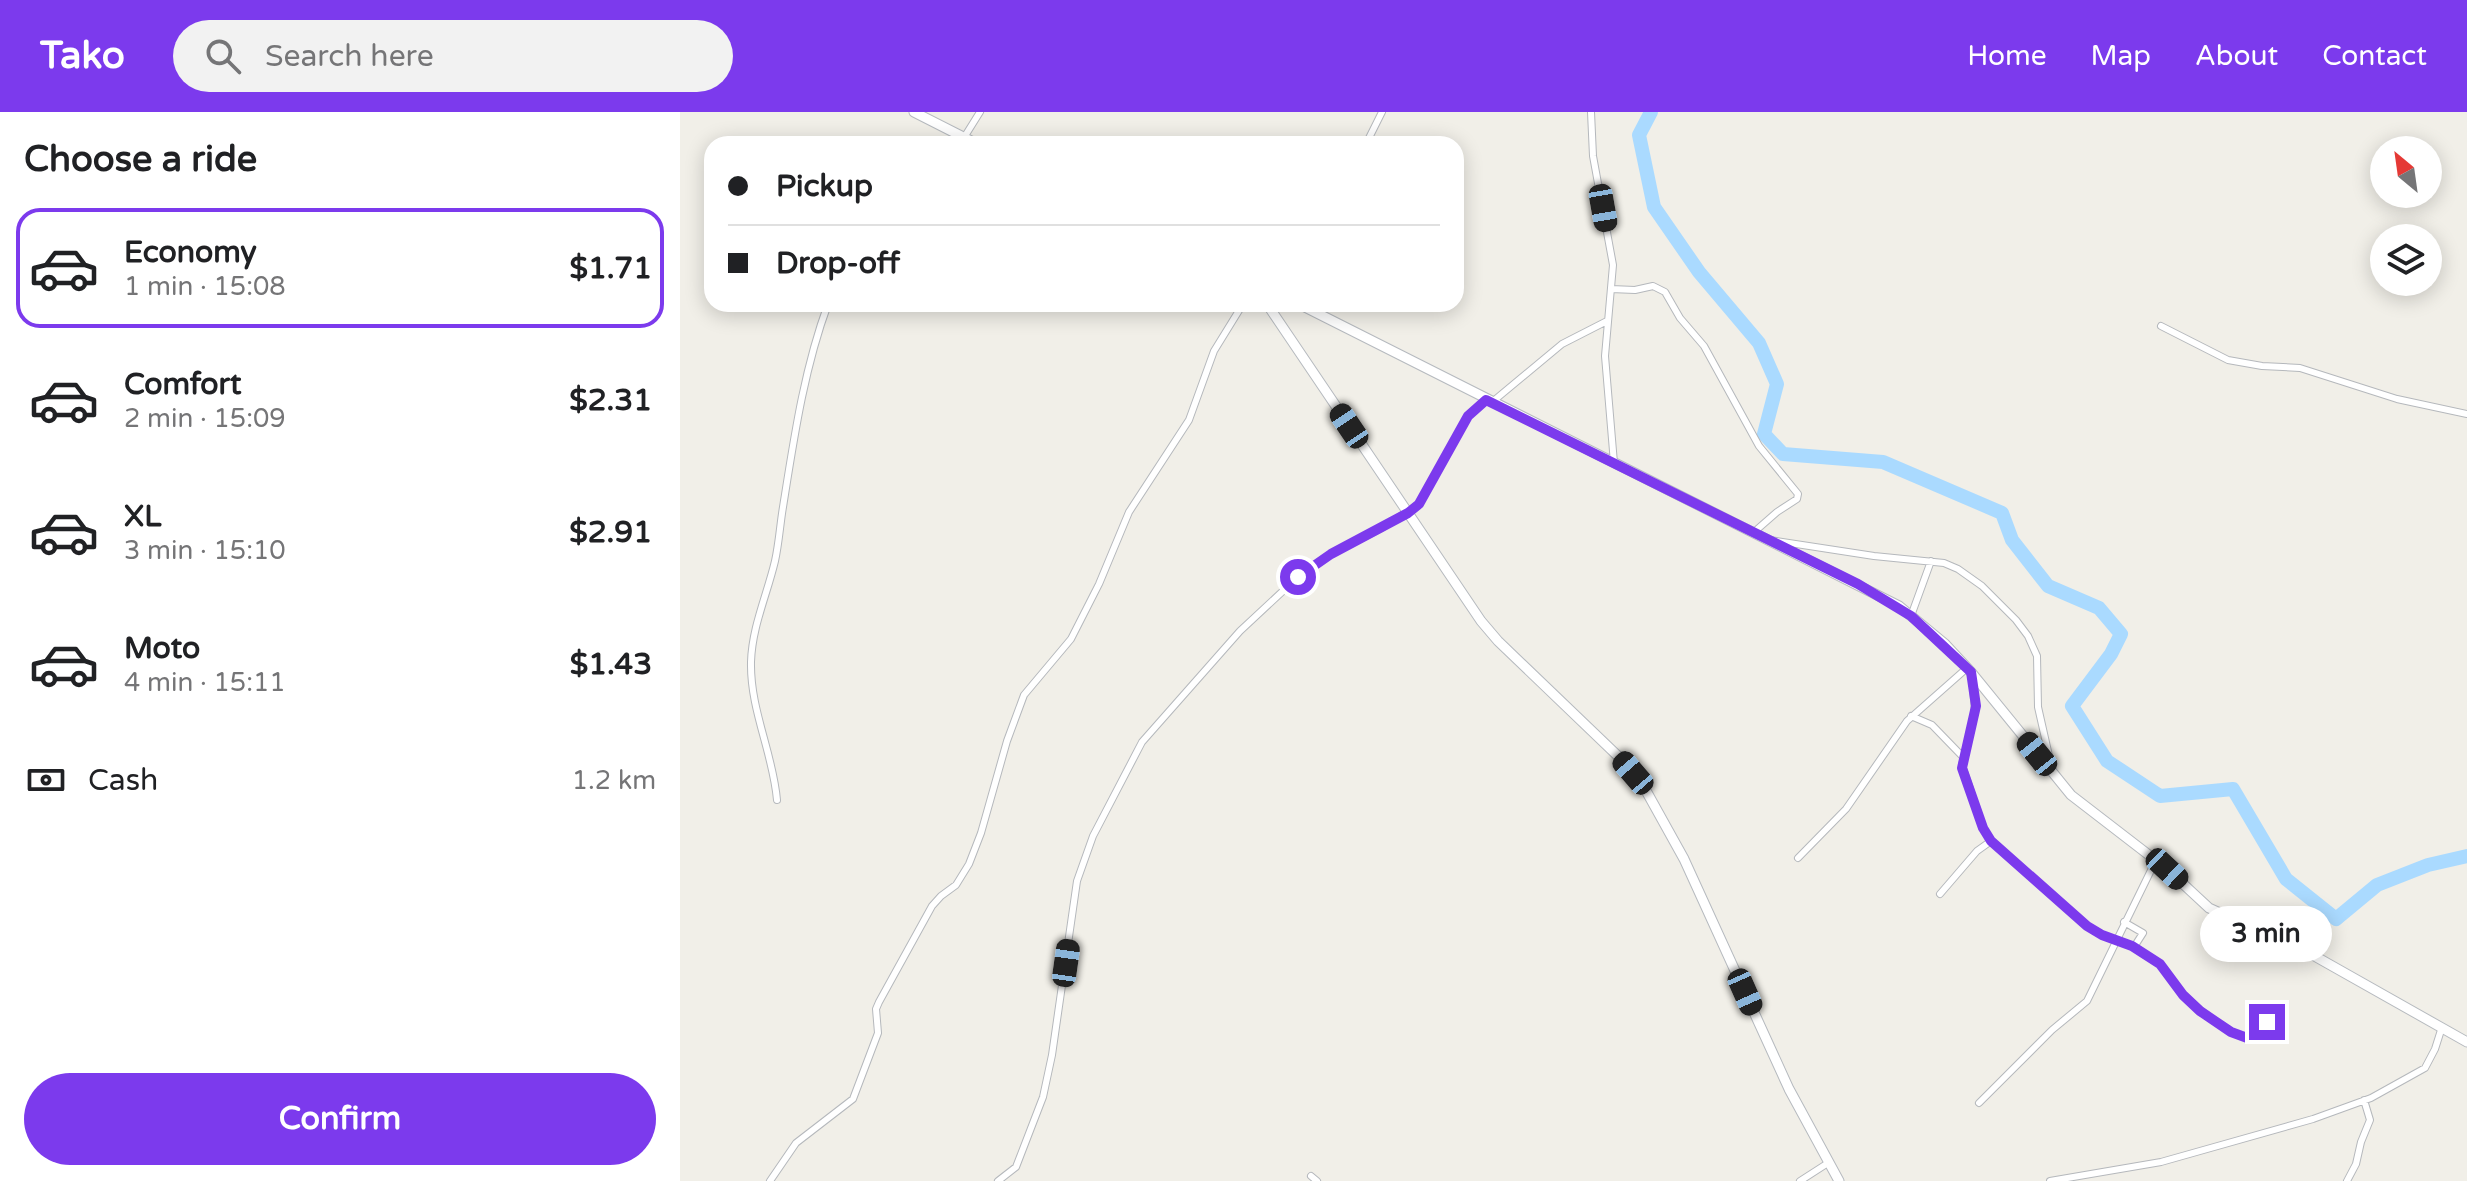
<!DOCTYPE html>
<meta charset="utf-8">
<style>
:root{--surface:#fff;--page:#f2f2f2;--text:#202124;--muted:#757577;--line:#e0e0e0;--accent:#7c3aed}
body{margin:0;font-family:"Varela Round",sans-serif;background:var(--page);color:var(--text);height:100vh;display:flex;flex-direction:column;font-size:30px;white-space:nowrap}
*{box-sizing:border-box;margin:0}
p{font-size:26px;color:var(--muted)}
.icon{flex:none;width:44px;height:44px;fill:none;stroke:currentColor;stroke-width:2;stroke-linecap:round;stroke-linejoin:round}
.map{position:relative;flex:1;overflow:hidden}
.sheet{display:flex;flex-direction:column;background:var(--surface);width:680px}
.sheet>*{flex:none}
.hud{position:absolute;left:24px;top:24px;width:760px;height:176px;border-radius:24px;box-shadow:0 4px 20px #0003;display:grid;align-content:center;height:176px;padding:0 24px;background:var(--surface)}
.needle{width:52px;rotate:331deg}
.tools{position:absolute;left:1690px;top:24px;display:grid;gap:16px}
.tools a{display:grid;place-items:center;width:72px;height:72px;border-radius:50%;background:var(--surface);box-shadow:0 4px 20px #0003;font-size:40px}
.end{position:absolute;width:36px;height:36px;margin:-18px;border:10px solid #7c3aed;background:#fff;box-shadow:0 0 0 4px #fff}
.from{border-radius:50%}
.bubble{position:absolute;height:56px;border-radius:28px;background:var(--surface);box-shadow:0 4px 20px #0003;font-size:26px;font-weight:700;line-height:56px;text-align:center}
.car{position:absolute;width:24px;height:48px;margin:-24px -12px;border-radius:10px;box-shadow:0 0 6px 2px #0007;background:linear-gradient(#222 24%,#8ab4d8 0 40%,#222 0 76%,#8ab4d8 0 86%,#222 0)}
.hud b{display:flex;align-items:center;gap:28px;height:76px;font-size:30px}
.hud b+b{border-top:2px solid var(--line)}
.hud i{width:20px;height:20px;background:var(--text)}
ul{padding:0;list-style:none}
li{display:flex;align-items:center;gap:24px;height:120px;margin:0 16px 12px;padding:0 8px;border:4px solid transparent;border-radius:24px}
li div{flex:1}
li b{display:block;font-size:30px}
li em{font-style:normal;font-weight:700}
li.active{border-color:var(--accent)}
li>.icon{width:72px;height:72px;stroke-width:1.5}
h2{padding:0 24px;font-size:36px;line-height:96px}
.pay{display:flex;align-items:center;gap:20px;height:88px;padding:0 24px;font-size:30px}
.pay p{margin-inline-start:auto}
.cta{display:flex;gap:16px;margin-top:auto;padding:16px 24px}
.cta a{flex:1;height:92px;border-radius:48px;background:var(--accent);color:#fff;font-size:32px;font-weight:700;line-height:92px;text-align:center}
header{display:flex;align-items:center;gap:48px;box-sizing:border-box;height:112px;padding:0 40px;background:var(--accent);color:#fff}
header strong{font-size:38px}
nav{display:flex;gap:44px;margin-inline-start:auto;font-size:28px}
.search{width:560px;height:72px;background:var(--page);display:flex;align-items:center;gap:20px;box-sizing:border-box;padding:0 28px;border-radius:44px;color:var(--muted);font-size:30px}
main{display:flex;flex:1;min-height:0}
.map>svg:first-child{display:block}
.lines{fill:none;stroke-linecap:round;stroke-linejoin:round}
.river{stroke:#aadaff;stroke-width:14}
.street-casing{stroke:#b5b8bc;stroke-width:8}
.secondary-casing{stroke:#b6babf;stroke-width:11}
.street{stroke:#fff;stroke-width:6}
.secondary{stroke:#fff;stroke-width:9}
.route{stroke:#7c3aed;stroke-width:10}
</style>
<header>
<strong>Tako</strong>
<div class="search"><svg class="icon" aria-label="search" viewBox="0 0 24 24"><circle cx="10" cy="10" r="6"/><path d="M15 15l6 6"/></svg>Search here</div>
<nav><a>Home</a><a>Map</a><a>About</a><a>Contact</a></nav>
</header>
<main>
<section class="sheet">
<h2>Choose a ride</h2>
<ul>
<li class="active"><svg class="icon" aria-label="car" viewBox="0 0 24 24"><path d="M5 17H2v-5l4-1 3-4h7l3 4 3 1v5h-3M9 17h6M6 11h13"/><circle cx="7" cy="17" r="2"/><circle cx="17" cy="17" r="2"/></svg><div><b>Economy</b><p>1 min · 15:08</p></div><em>$1.71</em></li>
<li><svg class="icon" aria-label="car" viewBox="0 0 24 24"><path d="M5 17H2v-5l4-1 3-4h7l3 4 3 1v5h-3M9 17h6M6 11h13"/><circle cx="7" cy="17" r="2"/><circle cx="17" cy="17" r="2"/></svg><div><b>Comfort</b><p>2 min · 15:09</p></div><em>$2.31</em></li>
<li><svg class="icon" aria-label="car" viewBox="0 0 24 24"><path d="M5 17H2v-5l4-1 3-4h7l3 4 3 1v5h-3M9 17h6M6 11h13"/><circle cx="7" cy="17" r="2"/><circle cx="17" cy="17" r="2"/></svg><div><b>XL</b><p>3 min · 15:10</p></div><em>$2.91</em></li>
<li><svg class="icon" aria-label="car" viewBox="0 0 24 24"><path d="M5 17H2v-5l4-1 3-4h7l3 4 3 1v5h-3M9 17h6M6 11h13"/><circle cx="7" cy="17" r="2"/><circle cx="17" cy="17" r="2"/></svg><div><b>Moto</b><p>4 min · 15:11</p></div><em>$1.43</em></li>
</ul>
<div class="pay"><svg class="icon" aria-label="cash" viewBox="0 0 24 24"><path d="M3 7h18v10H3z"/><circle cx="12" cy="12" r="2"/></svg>Cash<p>1.2 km</p></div>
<div class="cta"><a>Confirm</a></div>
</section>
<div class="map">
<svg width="1787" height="1069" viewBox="0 0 1787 1069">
<rect width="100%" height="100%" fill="#f1efe8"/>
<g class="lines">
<!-- river -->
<path class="river" d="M971 0 959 23 974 95 1019 160 1079 231 1097 272 1084 322 1103 342 1203 350 1322 401 1332 428 1368 474 1419 496 1441 522 1431 542 1392 594 1427 649 1480 684 1553 677 1606 767 1656 807 1697 773 1748 753 1787 744"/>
<defs>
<path id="street" d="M911 0 913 44 933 153 925 244 934 351
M280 32 300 0
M686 32 702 0
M931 177 955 178 973 174 985 180 1000 206 1024 234 1079 334 1118 382 1117 387 1097 400 1073 421
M1481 214 1548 248 1582 254 1620 256 1717 287 1787 302
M811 291 882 232 927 209
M1090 428 1194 444 1264 451 1278 457 1302 474 1336 508 1348 524 1357 544 1358 595 1372 657
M1231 504 1251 449
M1292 563 1295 600 1282 653 1303 716 1311 729 1407 814 1422 823 1452 834 1480 852 1503 883 1527 904 1551 920 1570 927 1587 910
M1231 604 1252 613 1283 645
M97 688C93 641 70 598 71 550 72 515 87 483 95 449 99 431 100 413 103 395 114 326 124 257 148 192
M1118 746 1166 697 1227 609 1287 556
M1260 782 1297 739 1311 729
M1444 810 1463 821 1454 835
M1299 991 1372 918 1407 889 1476 748
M631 1064 637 1069
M90 1069 116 1031 173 987 198 921 196 897 199 890 252 794 261 784 276 773 289 752 301 721 327 629 344 583 391 527 419 472 449 400 509 308 534 239 563 192
M318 1069 336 1055 363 985 372 943 397 769 413 724 462 630 560 519 618 465 651 442 702 416 739 392 788 304 806 288
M1120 1069 1148 1051
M1370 1069 1481 1050 1633 1007 1691 986 1745 956 1755 937 1762 915
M1667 1069 1676 1052 1681 1030 1690 1008 1684 988"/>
<path id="secondary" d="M234 0 297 32
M587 192 801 509 818 529 941 647 964 675 1004 747 1109 977 1159 1069
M619 192 1219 494 1265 532 1291 560 1391 683 1487 757 1529 796 1631 842 1787 930"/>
</defs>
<!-- street casing -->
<use href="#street" class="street-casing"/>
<!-- secondary casing -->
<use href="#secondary" class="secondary-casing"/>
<!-- street -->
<use href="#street" class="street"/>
<!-- secondary -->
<use href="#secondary" class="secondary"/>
</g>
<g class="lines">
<!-- route -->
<path class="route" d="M618 465 651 442 728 401 739 392 788 304 806 288 1178 472 1231 504 1291 560 1296 594 1282 656 1303 716 1311 729 1407 814 1422 823 1452 834 1480 852 1503 883 1520 899 1551 920 1570 927 1582 912 1587 910"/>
</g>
</svg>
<div class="tools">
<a><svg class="needle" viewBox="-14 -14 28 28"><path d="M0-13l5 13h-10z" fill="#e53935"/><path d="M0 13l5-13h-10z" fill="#757577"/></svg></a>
<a><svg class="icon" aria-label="layers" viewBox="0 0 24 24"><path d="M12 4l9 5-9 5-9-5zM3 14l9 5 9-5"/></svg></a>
</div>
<i class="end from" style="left:618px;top:465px"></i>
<i class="end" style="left:1587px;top:910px"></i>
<div class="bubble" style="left:1520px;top:794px;width:132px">3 min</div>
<i class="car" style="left:923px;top:96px;rotate:170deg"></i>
<i class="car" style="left:669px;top:314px;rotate:326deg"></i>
<i class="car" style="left:1357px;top:642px;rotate:321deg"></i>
<i class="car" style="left:953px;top:661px;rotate:319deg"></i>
<i class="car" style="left:1487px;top:757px;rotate:133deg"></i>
<i class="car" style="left:386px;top:851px;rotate:8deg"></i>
<i class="car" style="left:1065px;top:880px;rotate:156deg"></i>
<div class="hud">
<b><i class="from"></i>Pickup</b>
<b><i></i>Drop-off</b>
</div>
</div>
</main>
